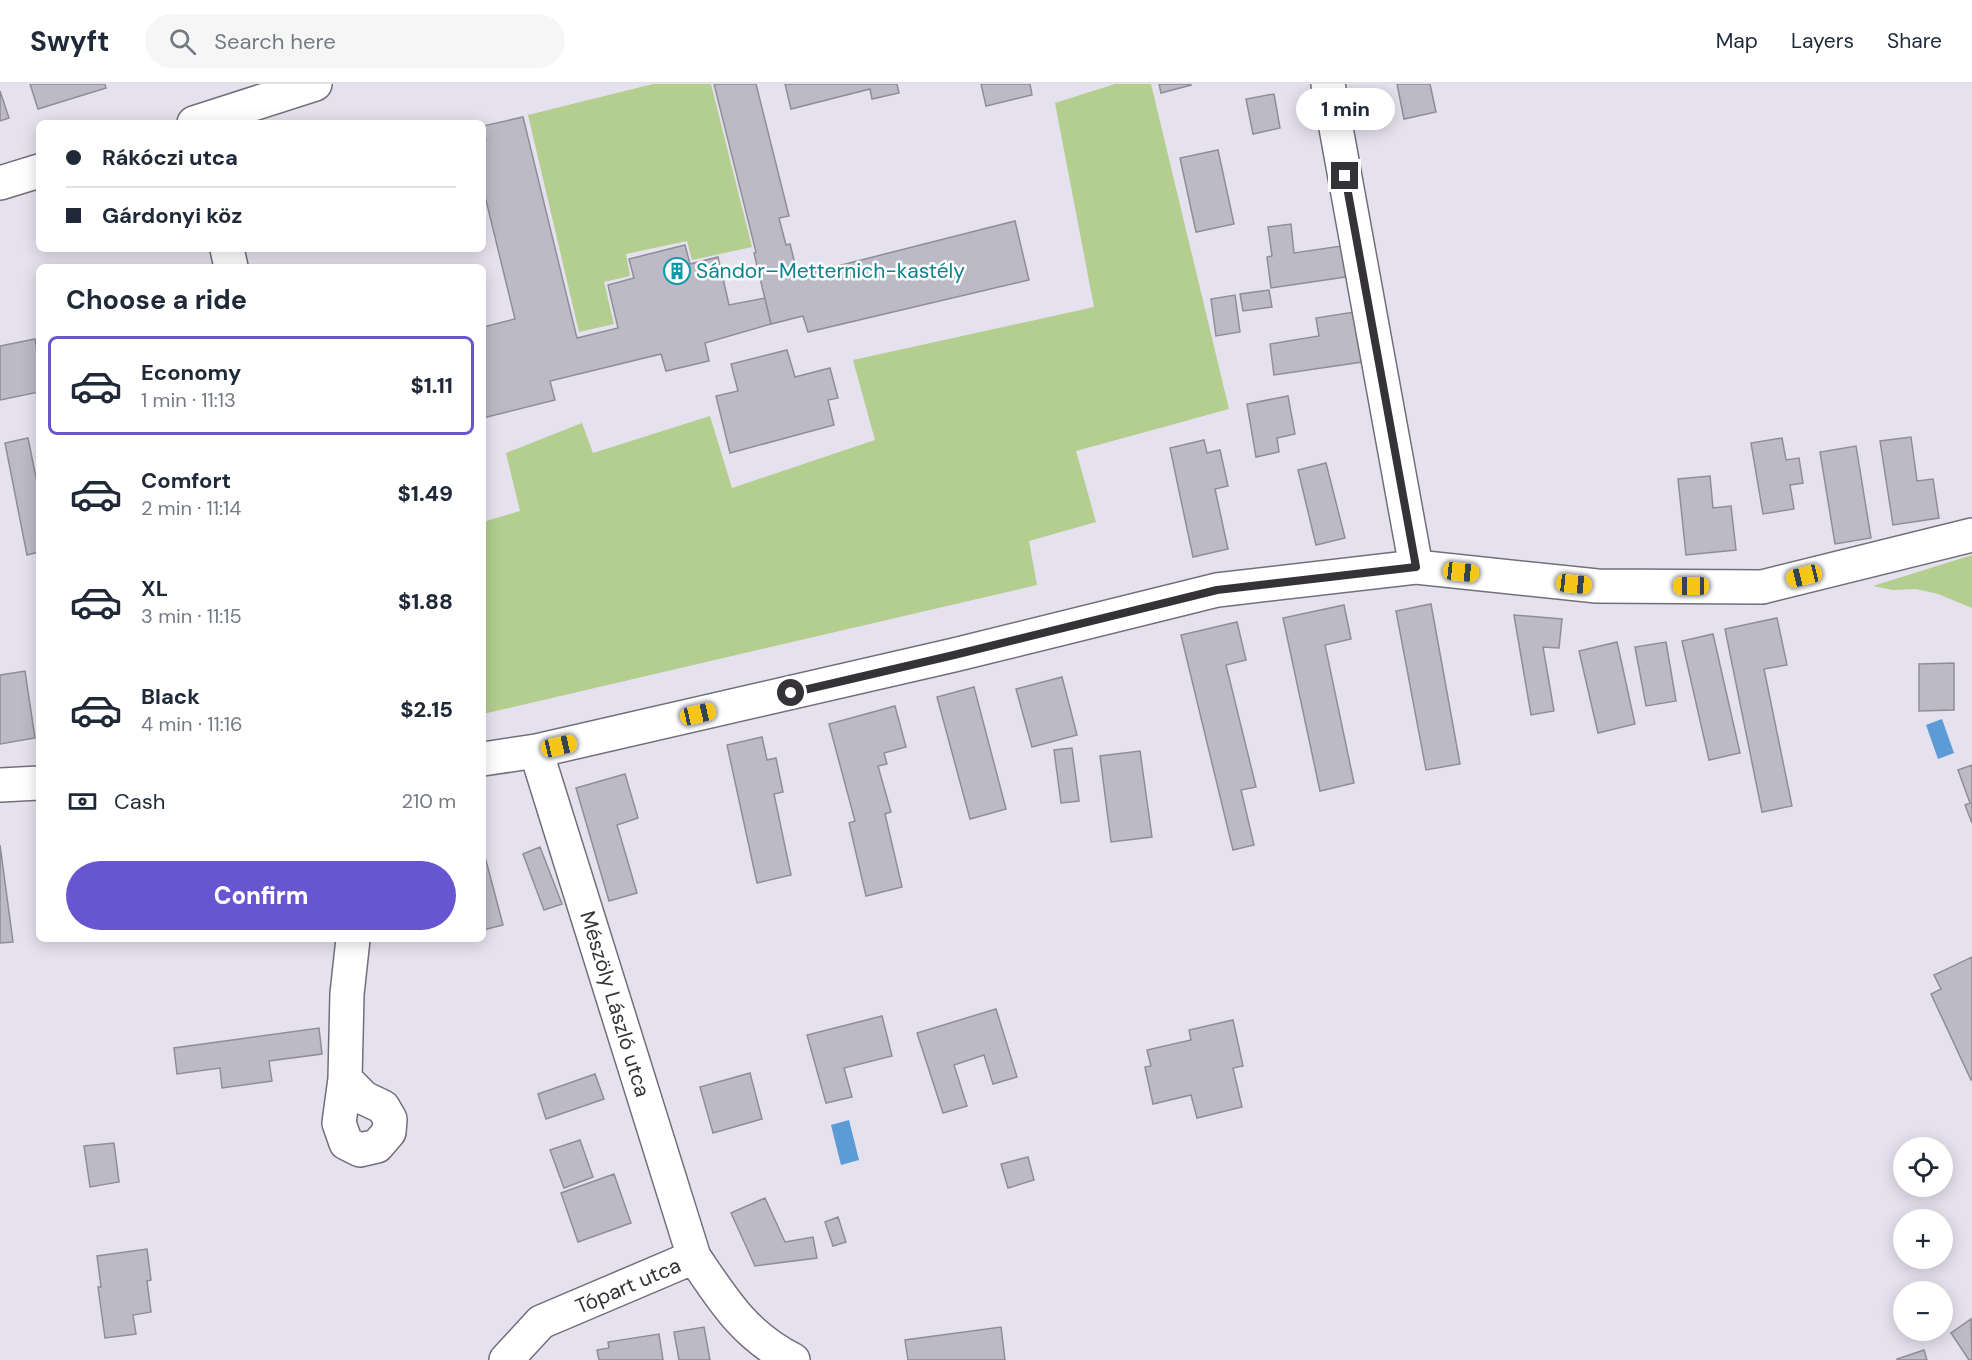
<!DOCTYPE html>
<meta charset="utf-8">
<style>
:root{--surface:#fff;--page:#f6f6f7;--text:#1f2937;--muted:#747a83;--line:#e0e1e3;--accent:#6756d0}
body{margin:0;font-family:"DM Sans",sans-serif;background:var(--page);color:var(--text);height:100vh;display:flex;flex-direction:column;font-size:22px;white-space:nowrap}
*{box-sizing:border-box;margin:0}
p{font-size:20px;color:var(--muted)}
.icon{flex:none;width:33px;height:33px;fill:none;stroke:currentColor;stroke-width:2;stroke-linecap:round;stroke-linejoin:round}
.map{position:relative;flex:1;overflow:hidden}
.side{position:absolute;left:36px;top:180px;width:450px;height:678px;display:flex;flex-direction:column;background:var(--surface);border-radius:9px;box-shadow:0 3px 15px #0003}
.side>*{flex:none}
.banner{position:absolute;left:36px;top:36px;width:450px;height:132px;border-radius:9px;box-shadow:0 3px 15px #0003;display:grid;align-content:center;height:132px;padding:0 30px;background:var(--surface)}
.fabs{position:absolute;left:1893px;top:1053px;display:grid;gap:12px}
.fabs a{display:grid;place-items:center;width:60px;height:60px;border-radius:50%;background:var(--surface);box-shadow:0 3px 15px #0003;font-size:30px}
.end{position:absolute;width:27px;height:27px;margin:-14px;border:8px solid #353338;background:#fff;box-shadow:0 0 0 3px #fff}
.from{border-radius:50%}
.bubble{position:absolute;height:42px;border-radius:21px;background:var(--surface);box-shadow:0 3px 15px #0003;font-size:20px;font-weight:800;line-height:42px;text-align:center}
.car{position:absolute;width:18px;height:36px;margin:-18px -9px;border-radius:8px;box-shadow:0 0 4px 2px #0007;background:linear-gradient(#f5c518 24%,#345 0 40%,#f5c518 0 76%,#345 0 86%,#f5c518 0)}
.banner b{display:flex;align-items:center;gap:21px;height:57px;font-size:22px}
.banner b+b{border-top:2px solid var(--line)}
.banner i{width:15px;height:15px;background:var(--text)}
ul{padding:0;list-style:none}
li{display:flex;align-items:center;gap:18px;height:99px;margin:0 12px 9px;padding:0 18px;border:3px solid transparent;border-radius:9px}
li div{flex:1}
li b{display:block;font-size:22px}
li em{font-style:normal;font-weight:800}
li.active{border-color:var(--accent)}
li>.icon{width:54px;height:54px;stroke-width:1.5}
h2{padding:0 30px;font-size:27px;line-height:72px}
.pay{display:flex;align-items:center;gap:15px;height:66px;padding:0 30px;font-size:22px}
.pay p{margin-inline-start:auto}
.primary-button{display:flex;gap:12px;margin-top:auto;padding:12px 30px}
.primary-button a{flex:1;height:69px;border-radius:36px;background:var(--accent);color:#fff;font-size:24px;font-weight:800;line-height:69px;text-align:center}
header{display:flex;align-items:center;gap:36px;box-sizing:border-box;height:84px;padding:0 30px;background:var(--surface);border-bottom:2px solid var(--line)}
header strong{font-size:28px}
nav{display:flex;gap:33px;margin-inline-start:auto;font-size:21px}
.search{width:420px;height:54px;background:var(--page);display:flex;align-items:center;gap:15px;box-sizing:border-box;padding:0 21px;border-radius:33px;color:var(--muted);font-size:22px}
.map>svg:first-child{display:block}
.green{fill:#b3ce8e}
.water{fill:#5c9bd5}
.building{fill:#bdbac7;stroke:#908d9a;stroke-width:1.5}
.lines{fill:none;stroke-linecap:round;stroke-linejoin:round}
.street-casing{stroke:#726f7b;stroke-width:36}
.secondary-casing{stroke:#726f7b;stroke-width:36}
.street{stroke:#fff;stroke-width:33}
.secondary{stroke:#fff;stroke-width:33}
.route{stroke:#353338;stroke-width:8}
.labels{text-anchor:middle;dominant-baseline:central;stroke-width:5;stroke-linejoin:round;paint-order:stroke}
.culture-label{font-size:21px;fill:#0d838f;stroke:#fff;text-anchor:start}
.street-label{font-size:21px;fill:#353338;stroke:#fff}
</style>
<header>
<strong>Swyft</strong>
<div class="search"><svg class="icon" aria-label="search" viewBox="0 0 24 24"><circle cx="10" cy="10" r="6"/><path d="M15 15l6 6"/></svg>Search here</div>
<nav><a>Map</a><a>Layers</a><a>Share</a></nav>
</header>
<div class="map">
<svg width="1972" height="1276" viewBox="0 0 1972 1276">
<rect width="100%" height="100%" fill="#e5e1ee"/>
<!-- green -->
<path class="green" d="M653 0H711L752 163 692 176 687 157 626 170 630 192 604 198 614 240 579 248 528 31Z
M1115 0H1151L1229 325 1076 367 1096 438 1029 457 1037 501 483 630V438L520 427 506 369 582 339 593 369 710 332 732 404 875 356 853 276 1094 223 1055 19Z
M1972 471V524L1938 510 1916 505 1893 506 1873 502Z"/>
<!-- water -->
<path class="water" d="M1942 635 1954 669 1938 675 1926 641Z
M849 1036 859 1076 841 1081 831 1041Z"/>
<!-- building -->
<path class="building" d="M30 0H105L106 4 38 25Z
M714 0H756L789 132 779 134 786 161 790 160 798 192 1015 137 1029 196 808 248 803 232 771 240 754 169 756 168Z
M785 0H897L899 9 872 15 870 5 791 25Z
M981 0H1030L1032 11 986 22Z
M1159 0H1190L1191 1 1161 9Z
M1397 0H1430L1436 28 1404 35Z
M0 7 9 34 0 37Z
M1274 10 1280 44 1253 50 1246 15Z
M523 33 577 254 618 244 608 201 634 194 629 175 685 161 690 180 718 173 729 221 765 214 771 240 705 259 709 277 666 287 661 270 550 297 555 316 483 334V243L515 235 483 104V58L486 57 483 42Z
M1218 66 1234 140 1196 148 1180 74Z
M1291 140 1294 169 1348 161 1352 192 1271 204 1267 173 1272 172 1268 143Z
M1269 206 1272 223 1243 227 1240 210Z
M1235 211 1240 248 1216 252 1211 215Z
M1354 228 1362 278 1274 291 1270 260 1319 252 1316 234Z
M35 255 39 277V308L0 316V262Z
M787 266 795 293 830 284 838 314 828 316 834 341 730 369 716 312 738 307 731 280Z
M1288 312 1295 350 1277 354 1279 368 1256 373 1247 320Z
M1911 353 1917 397 1933 395 1939 434 1893 441 1880 357Z
M28 354 39 408V468L27 471 5 359Z
M1782 354 1786 376 1799 374 1803 399 1790 401 1794 425 1763 430 1751 359Z
M1204 356 1207 369 1220 366 1228 402 1215 405 1228 465 1193 473 1170 364Z
M1856 362 1871 454 1835 460 1820 368Z
M1326 379 1345 454 1316 461 1298 386Z
M1710 392 1713 424 1731 422 1736 466 1686 471 1678 395Z
M1431 520 1460 680 1426 686 1396 527Z
M1344 521 1351 555 1325 561 1354 699 1320 707 1283 534Z
M1514 531 1562 535 1559 564 1543 563 1554 627 1531 631Z
M1777 534 1787 581 1764 585 1792 722 1762 728 1725 545Z
M1237 538 1246 576 1226 581 1256 703 1241 706 1254 761 1233 766 1181 551Z
M1713 550 1740 669 1709 676 1682 557Z
M1617 558 1635 640 1598 649 1579 567Z
M1666 558 1676 617 1646 622 1635 563Z
M1954 579V626L1919 627V580Z
M25 587 35 654 0 660V591Z
M1062 593 1077 651 1032 663 1016 605Z
M974 603 1006 725 970 735 937 613Z
M895 622 906 663 884 669 887 680 878 682 891 728 885 730 902 803 866 812 849 739 855 737 829 640Z
M762 653 767 676 776 674 783 708 774 710 791 791 757 799 727 661Z
M1072 664 1079 717 1061 719 1054 666Z
M1140 667 1152 753 1111 758 1100 672Z
M1972 681V739L1965 721 1970 719 1958 686Z
M625 690 638 734 617 741 637 809 609 817 576 704Z
M0 761 13 858 0 859Z
M540 763 562 820 544 826 523 770Z
M483 765 503 841 483 846Z
M1972 873V995L1971 996 1931 910 1941 905 1934 891Z
M996 925 1017 993 993 1000 984 971 954 981 967 1022 943 1029 917 949Z
M882 932 892 972 844 984 852 1013 826 1019 807 951Z
M1233 936 1243 982 1233 984 1242 1023 1197 1034 1191 1011 1153 1020 1145 983 1151 982 1147 966 1191 956 1189 946Z
M319 944 322 970 269 977 272 997 222 1004 220 984 177 990 174 964Z
M750 989 762 1035 713 1049 700 1003Z
M595 990 604 1015 546 1035 538 1010Z
M580 1056 593 1093 564 1104 550 1066Z
M114 1059 119 1098 90 1103 84 1062Z
M1028 1073 1034 1096 1008 1104 1001 1080Z
M614 1090 631 1139 578 1158 561 1109Z
M765 1114 785 1158 813 1153 817 1174 755 1182 731 1129Z
M838 1133 846 1158 833 1162 825 1138Z
M147 1165 151 1196 147 1197 151 1228 133 1231 136 1250 105 1254 98 1203H101L97 1172Z
M1971 1235 1972 1276H1969L1951 1249Z
M704 1243 710 1276H679L674 1248Z
M1001 1243 1005 1276H908L905 1256Z
M659 1250 663 1276H599L597 1266 609 1264 608 1258Z
M1924 1266 1927 1276H1897V1275Z"/>
<g class="lines">
<defs>
<path id="street" d="M1328 0 1416 483
M227 165 231 183
M536 667 694 1173C724 1217 744 1251 793 1276
M483 675 536 667 954 571 1217 506 1416 483 1597 502 1762 503 1972 451
M0 701 39 699
M345 995 364 1014 383 1023 390 1035 389 1048 377 1062 360 1066 346 1059 339 1039 345 995 347 910 353 855
M506 1276 541 1238 694 1173"/>
<path id="secondary" d="M194 39 315 0
M0 99 39 87"/>
</defs>
<!-- street casing -->
<use href="#street" class="street-casing"/>
<!-- secondary casing -->
<use href="#secondary" class="secondary-casing"/>
<!-- street -->
<use href="#street" class="street"/>
<!-- secondary -->
<use href="#secondary" class="secondary"/>
</g>
<g class="lines">
<!-- route -->
<path class="route" d="M791 609 954 571 1217 506 1416 483 1345 92"/>
</g>
<!-- icons -->
<defs>
<symbol id="building-ring" viewBox="-11 -11 22 22"><circle r="9.5" fill="#fff" stroke="#0f9aa8" stroke-width="1.5"/><path d="M-4-6H4V6H1V3H-1V6H-4ZM-2.5-4.3h1.7v1.8h-1.7ZM.8-4.3h1.7v1.8H.8ZM-2.5-1h1.7V.8h-1.7ZM.8-1h1.7V.8H.8Z" fill="#0f9aa8"/></symbol>
</defs>
<g fill-rule="evenodd">
<use href="#building-ring" x="662" y="172" width="30" height="30"/>
</g>
<g class="labels">
<!-- culture labels -->
<g class="culture-label">
<text x="696" y="187">Sándor–Metternich-kastély</text>
</g>
<!-- street labels -->
<g class="street-label">
<text transform="translate(615 920) rotate(73)">Mészöly László utca</text>
<text transform="translate(628 1202) rotate(-23)">Tópart utca</text>
</g>
</g>
</svg>
<div class="fabs">
<a><svg class="icon" aria-label="locate" viewBox="0 0 24 24"><circle cx="12" cy="12" r="6"/><path d="M12 2v4M12 18v4M2 12h4M18 12h4"/></svg></a>
<a>+</a>
<a>−</a>
</div>
<i class="end from" style="left:791px;top:609px"></i>
<i class="end" style="left:1345px;top:92px"></i>
<div class="bubble" style="left:1296px;top:4px;width:99px">1 min</div>
<i class="car" style="left:1461px;top:488px;rotate:96deg"></i>
<i class="car" style="left:1804px;top:492px;rotate:256deg"></i>
<i class="car" style="left:1574px;top:500px;rotate:96deg"></i>
<i class="car" style="left:1691px;top:502px;rotate:270deg"></i>
<i class="car" style="left:698px;top:630px;rotate:77deg"></i>
<i class="car" style="left:559px;top:662px;rotate:77deg"></i>
<div class="banner">
<b><i class="from"></i>Rákóczi utca</b>
<b><i></i>Gárdonyi köz</b>
</div>
<section class="side">
<h2>Choose a ride</h2>
<ul>
<li class="active"><svg class="icon" aria-label="car" viewBox="0 0 24 24"><path d="M5 17H2v-5l4-1 3-4h7l3 4 3 1v5h-3M9 17h6M6 11h13"/><circle cx="7" cy="17" r="2"/><circle cx="17" cy="17" r="2"/></svg><div><b>Economy</b><p>1 min · 11:13</p></div><em>$1.11</em></li>
<li><svg class="icon" aria-label="car" viewBox="0 0 24 24"><path d="M5 17H2v-5l4-1 3-4h7l3 4 3 1v5h-3M9 17h6M6 11h13"/><circle cx="7" cy="17" r="2"/><circle cx="17" cy="17" r="2"/></svg><div><b>Comfort</b><p>2 min · 11:14</p></div><em>$1.49</em></li>
<li><svg class="icon" aria-label="car" viewBox="0 0 24 24"><path d="M5 17H2v-5l4-1 3-4h7l3 4 3 1v5h-3M9 17h6M6 11h13"/><circle cx="7" cy="17" r="2"/><circle cx="17" cy="17" r="2"/></svg><div><b>XL</b><p>3 min · 11:15</p></div><em>$1.88</em></li>
<li><svg class="icon" aria-label="car" viewBox="0 0 24 24"><path d="M5 17H2v-5l4-1 3-4h7l3 4 3 1v5h-3M9 17h6M6 11h13"/><circle cx="7" cy="17" r="2"/><circle cx="17" cy="17" r="2"/></svg><div><b>Black</b><p>4 min · 11:16</p></div><em>$2.15</em></li>
</ul>
<div class="pay"><svg class="icon" aria-label="cash" viewBox="0 0 24 24"><path d="M3 7h18v10H3z"/><circle cx="12" cy="12" r="2"/></svg>Cash<p>210 m</p></div>
<div class="primary-button"><a>Confirm</a></div>
</section>
</div>
